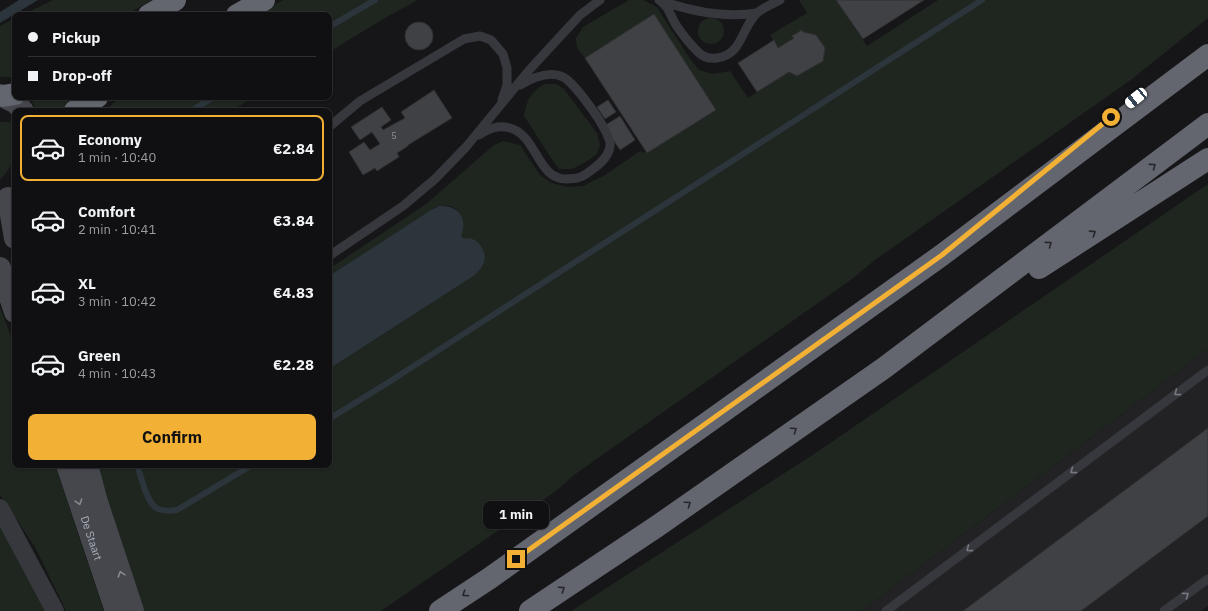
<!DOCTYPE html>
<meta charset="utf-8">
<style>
:root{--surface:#101012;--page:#1e1e20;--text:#f1f3f6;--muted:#9c9d9f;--line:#303032;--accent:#f2b134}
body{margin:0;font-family:"IBM Plex Sans",sans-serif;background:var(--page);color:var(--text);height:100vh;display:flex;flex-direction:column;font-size:15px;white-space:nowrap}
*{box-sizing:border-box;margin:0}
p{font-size:13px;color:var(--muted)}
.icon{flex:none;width:22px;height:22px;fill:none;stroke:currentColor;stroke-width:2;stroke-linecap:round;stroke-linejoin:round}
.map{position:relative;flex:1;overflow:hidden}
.side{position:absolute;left:12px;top:108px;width:320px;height:360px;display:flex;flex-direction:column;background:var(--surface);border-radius:8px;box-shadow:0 1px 3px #0004,0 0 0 1px var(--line)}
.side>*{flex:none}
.hud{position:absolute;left:12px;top:12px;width:320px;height:88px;border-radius:8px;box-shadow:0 1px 3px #0004,0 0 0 1px var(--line);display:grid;align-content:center;height:88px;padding:0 16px;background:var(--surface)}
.end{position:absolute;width:18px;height:18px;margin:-9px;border:5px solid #f2b134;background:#111;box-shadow:0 0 0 2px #111}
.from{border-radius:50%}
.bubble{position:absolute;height:28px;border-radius:8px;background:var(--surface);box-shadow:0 1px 3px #0004,0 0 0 1px var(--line);font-size:13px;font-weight:800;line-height:28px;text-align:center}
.car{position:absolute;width:12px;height:24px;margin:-12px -6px;border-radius:5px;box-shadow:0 0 3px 1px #0007;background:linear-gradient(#fff 24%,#345 0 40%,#fff 0 76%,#345 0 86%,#fff 0)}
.hud b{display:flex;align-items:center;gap:14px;height:38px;font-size:15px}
.hud b+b{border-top:1px solid var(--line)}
.hud i{width:10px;height:10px;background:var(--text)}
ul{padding:7px 0 0;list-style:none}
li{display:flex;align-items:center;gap:12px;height:66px;margin:0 8px 6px;padding:0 8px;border:2px solid transparent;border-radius:8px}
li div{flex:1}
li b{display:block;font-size:15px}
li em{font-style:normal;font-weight:800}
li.selected{border-color:var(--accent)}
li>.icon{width:36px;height:36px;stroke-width:1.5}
.primary-button{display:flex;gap:8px;margin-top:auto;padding:8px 16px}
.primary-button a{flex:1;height:46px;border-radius:8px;background:var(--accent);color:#111;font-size:16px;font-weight:800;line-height:46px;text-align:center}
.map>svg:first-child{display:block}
.built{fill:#222225}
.green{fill:#1e261f}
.water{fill:#2c353c}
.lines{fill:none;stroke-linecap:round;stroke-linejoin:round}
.stream{stroke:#2c353c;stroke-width:6}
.building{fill:#404145;stroke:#303034}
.service{stroke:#37383d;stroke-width:9}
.minor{stroke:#37383d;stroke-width:18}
.secondary{stroke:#45474d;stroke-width:22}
.motorway{stroke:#63666e;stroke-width:22}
.oneway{stroke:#26262a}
.oneway2{stroke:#757881}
.oneway3{stroke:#858993}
.route{stroke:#f2b134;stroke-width:5}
.labels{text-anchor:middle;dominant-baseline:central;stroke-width:3;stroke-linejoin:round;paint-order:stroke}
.number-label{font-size:9px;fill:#8e929b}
.street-label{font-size:11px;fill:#a8adb8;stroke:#111113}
</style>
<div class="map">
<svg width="1208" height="611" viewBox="0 0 1208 611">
<rect width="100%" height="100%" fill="#161618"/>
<!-- built -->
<path class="built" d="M1208 349V606L1201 611H862Z"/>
<!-- green -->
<path class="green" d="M53 0H152L126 15H22Z
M283 0H418L390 15 329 52V15H256Z
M629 0H643L657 7 688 56 699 70 713 74 730 71 748 98 789 72 797 76 823 60 825 48 816 35 792 36 794 38 778 48 770 35 807 13 799 0H836L867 46 938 0H1208V18L1132 79 875 260 852 279 574 475 556 491 381 611H139L93 465H329V369L475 275 462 238 460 236C467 221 459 202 440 206 437 206 434 208 431 210L329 276V269L426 204 494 145 503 141 520 145 540 175 552 183 568 187 583 186 605 175 640 151 647 153 716 110 585 58 577 48 576 38 583 27Z
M15 18V77H0V26Z
M698 31a13 13 0 1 1 26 0a13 13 0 1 1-26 0Z
M544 84H556L564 89 597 133 600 145 597 154 586 162 572 169H559L549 155 524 116C528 97 529 95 544 84Z
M41 97H80L59 111H37L32 102Z
M120 97H254L231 111H105Z
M0 122H10C19 143 17 163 0 180Z
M1208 184V349L862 611H571L817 452Z
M0 307 15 347V465H55L104 611H66L35 547 0 495Z
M0 524 49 611H0Z"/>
<!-- water -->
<path class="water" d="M19 0H38L0 23V12Z
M439 206C459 205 468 218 461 236L463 238C465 239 470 238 472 239 481 242 487 254 484 262 483 267 478 271 475 275L329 369V276L431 210Z"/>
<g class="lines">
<!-- stream -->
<path class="stream" d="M329 27 375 0
M191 111 214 97
M329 419 389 382 982 0
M137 465C141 476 146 500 155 507 161 512 170 511 177 510L252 465"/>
</g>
<!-- building -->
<path class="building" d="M836 0H924L863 39Z
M654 14 716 110 647 153 585 58Z
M405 36a14 14 0 1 1 28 0a14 14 0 1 1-28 0Z
M802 30 803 32 816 35 825 48 823 61 797 76 789 72 757 92 738 63 774 40 778 48 794 38 792 36Z
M434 90 452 118 408 145V146L397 153 399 157 377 171 375 168 363 175 349 152 364 142 370 150 380 144 372 132 360 140 351 127 382 107 391 120 381 127 383 130 405 118 401 112Z
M608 100 616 112 605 119 597 107Z
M620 116 635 140 620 150 604 126Z
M1208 428V516L1081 611H963Z"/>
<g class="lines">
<!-- service -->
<path class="service" d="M659 0C671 9 669 14 676 25 682 34 690 44 698 52 703 57 710 59 717 58 742 55 741 29 756 14 762 8 772 4 780 0
M662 1C693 12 724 18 757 13
M329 127 360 101 464 39 480 36 491 40 503 54 507 68V85L502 100
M479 135C490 128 498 125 510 128 538 136 537 181 568 179 572 178 577 179 580 177 584 176 589 172 593 169 601 163 609 156 610 146 612 133 575 83 563 77 549 70 532 78 520 85
M329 256 403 206 435 179 466 147 531 68 580 15 600 0
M886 611 1208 370
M1164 611 1208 579"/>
<!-- minor -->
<path class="minor" d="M0 508 55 611"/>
<!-- secondary -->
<g class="secondary">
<path d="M0 95 16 103 23 111"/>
<path d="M8 198 15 238"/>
<path d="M0 268 15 312"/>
<path id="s1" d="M67 465 116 611"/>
<path d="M87 465 97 502 133 611"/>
</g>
<!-- motorway -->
<path class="motorway" d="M149 15 175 0
M237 15 264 0
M3 96 15 94
M75 111 97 97
M1039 268 1208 159
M440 611 490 578 942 255 1208 55
M530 611 656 527 884 368 1208 124"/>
</g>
<!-- one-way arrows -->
<defs><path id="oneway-chevron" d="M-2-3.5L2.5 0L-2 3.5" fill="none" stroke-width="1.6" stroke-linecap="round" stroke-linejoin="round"/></defs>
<g class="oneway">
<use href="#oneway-chevron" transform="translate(1153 166) rotate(-37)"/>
<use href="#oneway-chevron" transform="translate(1093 233) rotate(-33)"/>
<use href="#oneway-chevron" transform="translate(1049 244) rotate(-37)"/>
<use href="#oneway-chevron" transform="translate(794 430) rotate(-35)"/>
<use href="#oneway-chevron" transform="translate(688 504) rotate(-35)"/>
<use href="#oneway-chevron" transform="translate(562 589) rotate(-34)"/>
<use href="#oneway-chevron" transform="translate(465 594) rotate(146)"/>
</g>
<g class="oneway2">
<use href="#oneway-chevron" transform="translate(1177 393) rotate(143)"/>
<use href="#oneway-chevron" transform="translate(1073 471) rotate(143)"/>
<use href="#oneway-chevron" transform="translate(969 549) rotate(143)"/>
<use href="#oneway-chevron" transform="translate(1186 595) rotate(-36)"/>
</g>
<g class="oneway3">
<use href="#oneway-chevron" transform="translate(79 502) rotate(72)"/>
<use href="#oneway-chevron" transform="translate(121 574) rotate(-108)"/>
</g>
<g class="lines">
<!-- route -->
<path class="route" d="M516 559 942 255 1111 117"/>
</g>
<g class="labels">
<!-- number labels -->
<g class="number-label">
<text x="394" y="135">5</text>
</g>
<!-- street labels -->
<g class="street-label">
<text stroke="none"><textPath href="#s1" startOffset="77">De Staart</textPath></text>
</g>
</g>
</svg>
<i class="end from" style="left:1111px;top:117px"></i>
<i class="end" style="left:516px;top:559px"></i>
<div class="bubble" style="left:483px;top:501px;width:66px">1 min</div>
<i class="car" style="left:1136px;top:98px;rotate:231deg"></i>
<div class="hud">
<b><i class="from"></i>Pickup</b>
<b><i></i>Drop-off</b>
</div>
<section class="side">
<ul>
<li class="selected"><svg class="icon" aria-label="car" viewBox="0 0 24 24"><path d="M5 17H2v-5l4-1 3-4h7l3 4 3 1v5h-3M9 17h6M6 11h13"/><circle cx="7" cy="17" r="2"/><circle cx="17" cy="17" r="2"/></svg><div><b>Economy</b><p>1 min · 10:40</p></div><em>€2.84</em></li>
<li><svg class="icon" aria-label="car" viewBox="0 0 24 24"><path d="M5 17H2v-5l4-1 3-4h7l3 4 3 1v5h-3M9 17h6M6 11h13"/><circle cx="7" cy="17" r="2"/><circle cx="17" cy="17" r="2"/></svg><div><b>Comfort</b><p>2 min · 10:41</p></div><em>€3.84</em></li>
<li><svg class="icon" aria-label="car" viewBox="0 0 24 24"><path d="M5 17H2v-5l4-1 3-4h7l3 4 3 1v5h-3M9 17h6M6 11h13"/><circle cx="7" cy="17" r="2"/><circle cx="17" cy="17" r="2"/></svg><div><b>XL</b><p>3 min · 10:42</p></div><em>€4.83</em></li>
<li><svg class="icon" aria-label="car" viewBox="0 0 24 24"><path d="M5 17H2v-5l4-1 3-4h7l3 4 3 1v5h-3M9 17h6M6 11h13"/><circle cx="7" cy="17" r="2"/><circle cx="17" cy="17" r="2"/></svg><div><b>Green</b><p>4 min · 10:43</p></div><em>€2.28</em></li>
</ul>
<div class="primary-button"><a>Confirm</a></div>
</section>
</div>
